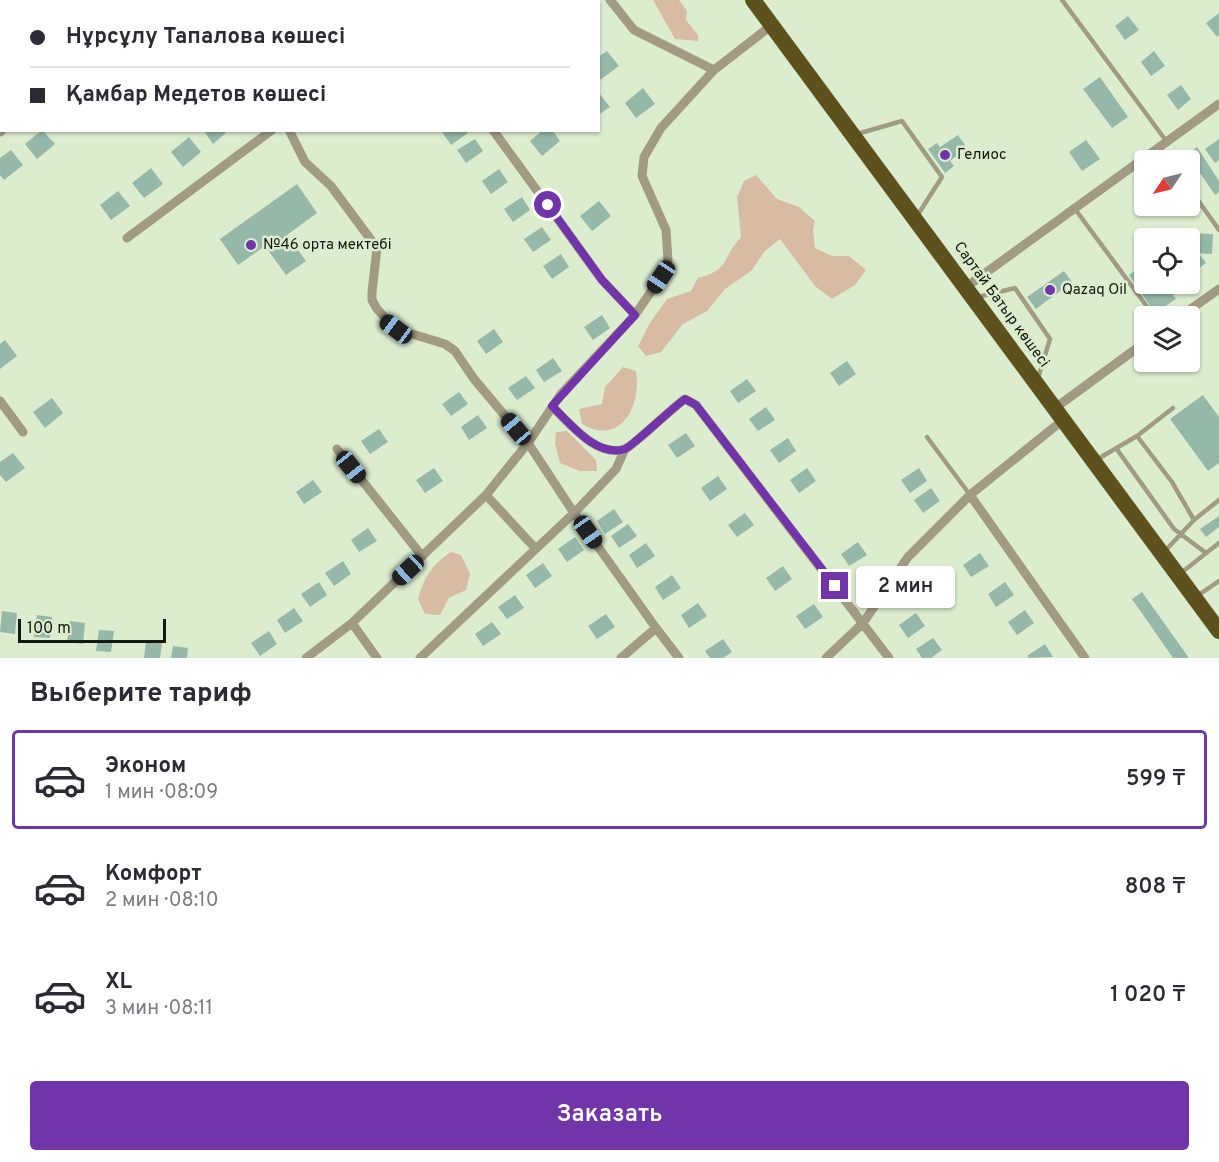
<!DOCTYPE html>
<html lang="ru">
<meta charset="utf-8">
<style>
:root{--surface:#fff;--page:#f7f7f7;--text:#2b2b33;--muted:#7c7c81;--line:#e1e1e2;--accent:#7234a9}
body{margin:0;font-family:Overpass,sans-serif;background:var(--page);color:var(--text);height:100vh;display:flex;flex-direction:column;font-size:22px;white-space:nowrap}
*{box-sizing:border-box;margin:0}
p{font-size:20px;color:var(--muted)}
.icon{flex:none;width:33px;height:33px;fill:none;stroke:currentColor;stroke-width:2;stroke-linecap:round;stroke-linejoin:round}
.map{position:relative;height:658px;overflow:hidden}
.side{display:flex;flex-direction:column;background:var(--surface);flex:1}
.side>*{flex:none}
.guide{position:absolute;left:0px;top:0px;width:600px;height:132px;box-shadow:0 2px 4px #0004;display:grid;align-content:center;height:132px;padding:0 30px;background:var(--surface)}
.needle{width:39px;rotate:235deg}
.buttons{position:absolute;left:1134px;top:150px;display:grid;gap:12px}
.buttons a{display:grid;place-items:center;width:66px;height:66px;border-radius:6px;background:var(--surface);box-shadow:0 2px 4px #0004;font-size:30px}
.scale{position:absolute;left:18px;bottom:15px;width:148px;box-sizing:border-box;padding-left:6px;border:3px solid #13180e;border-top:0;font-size:16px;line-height:21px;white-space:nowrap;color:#13180e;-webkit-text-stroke:4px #dcedcf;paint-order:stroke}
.end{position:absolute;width:27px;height:27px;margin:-14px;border:8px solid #7234a9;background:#fff;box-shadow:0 0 0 3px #fff}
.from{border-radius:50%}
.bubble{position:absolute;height:42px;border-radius:6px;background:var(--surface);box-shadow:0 2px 4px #0004;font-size:20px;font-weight:600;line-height:42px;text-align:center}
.car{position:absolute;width:18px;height:36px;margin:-18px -9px;border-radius:8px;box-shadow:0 0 4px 2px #0007;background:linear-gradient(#222 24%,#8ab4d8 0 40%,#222 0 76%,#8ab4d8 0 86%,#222 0)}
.guide b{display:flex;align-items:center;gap:21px;height:57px;font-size:22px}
.guide b+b{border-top:2px solid var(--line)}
.guide i{width:15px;height:15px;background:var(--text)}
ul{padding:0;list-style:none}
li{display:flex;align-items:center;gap:18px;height:99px;margin:0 12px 9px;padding:0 18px;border:3px solid transparent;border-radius:6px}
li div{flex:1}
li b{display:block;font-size:22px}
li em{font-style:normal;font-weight:600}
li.current{border-color:var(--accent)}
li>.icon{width:54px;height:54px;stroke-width:1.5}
h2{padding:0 30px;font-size:27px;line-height:72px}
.primary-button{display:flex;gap:12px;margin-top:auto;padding:12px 30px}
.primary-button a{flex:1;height:69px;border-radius:6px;background:var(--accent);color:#fff;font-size:24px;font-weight:600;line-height:69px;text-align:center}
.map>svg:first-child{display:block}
.green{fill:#d7bba3}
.building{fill:#95b8a8}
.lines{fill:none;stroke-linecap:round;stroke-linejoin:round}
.service{stroke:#a19b83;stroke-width:4.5}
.minor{stroke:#a19b83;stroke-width:9}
.trunk{stroke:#5d521e;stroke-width:16}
.route{stroke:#7234a9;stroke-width:8}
.poi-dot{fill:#7234a9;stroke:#dcedcf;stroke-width:2}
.labels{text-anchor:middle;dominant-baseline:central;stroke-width:5;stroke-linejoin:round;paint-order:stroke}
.poi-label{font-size:15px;fill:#13180e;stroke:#dcedcf;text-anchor:start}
.street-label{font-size:15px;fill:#13180e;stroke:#dcedcf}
</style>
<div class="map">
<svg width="1219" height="658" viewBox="0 0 1219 658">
<rect width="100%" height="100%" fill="#dcedcf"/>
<!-- green -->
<path class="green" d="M653 0H679L687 11 686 20 698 35V41L675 39Z
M756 175 777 199 799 207 815 221 813 230 815 248 832 256H849L866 270 855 285 832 299 815 286 780 239 765 251 751 271 725 289 707 311 683 324 661 352 646 356 638 346 650 323 667 299 691 291 698 278C732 269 721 258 741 237L737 197 744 181Z
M623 367 636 371C642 405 621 447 582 424L579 409 602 404 605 387Z
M567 431 596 460 597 471H580L560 463 555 444 556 432Z
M451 552 461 555 470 574 466 590 449 598 440 615 425 614 418 599C424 578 432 564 451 552Z"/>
<!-- building -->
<path class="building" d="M1219 13V35L1217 37 1206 23Z
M1128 16 1139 30 1125 40 1115 26Z
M607 51 619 66 600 80 598 57Z
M1154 51 1165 66 1151 76 1141 62Z
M1100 77 1128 117 1112 128 1083 89Z
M1181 85 1191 99 1178 110 1167 95Z
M643 88 655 104 636 118 625 103Z
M598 92 610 107 598 115Z
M42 130 55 144 37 159 25 144Z
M203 130H229L213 144Z
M444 130H466L468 133 451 145 442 132Z
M543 130H552L560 141 542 156 530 141Z
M958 135 967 148 950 161 954 166 945 173 928 149 937 143 940 147Z
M189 137 201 152 183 167 171 152Z
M475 139 483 151 466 163 457 150Z
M1219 139V160L1215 163 1205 149Z
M1086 140 1100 159 1082 171 1069 152Z
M1197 147 1219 181V192L1215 195 1187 154Z
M11 150 23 165 4 180 0 175V158Z
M151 168 163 184 144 198 132 183Z
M499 169 508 182 491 194 482 181Z
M297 184 317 213 287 235 306 261 286 275 265 246 238 265 220 239Z
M118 191 130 206 111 220 100 205Z
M522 197 530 210 513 222 504 209Z
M599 201 611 216 592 231 580 216Z
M542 227 551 240 533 252 524 239Z
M1192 233 1213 234 1212 254 1192 253 1190 238 1192 239Z
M561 254 569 267 552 279 543 266Z
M1200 255 1206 263 1190 275V263Z
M1144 265V284H1166L1176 299 1155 313 1129 275Z
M1064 271 1072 282 1036 309 1027 297Z
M602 315 610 328 593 340 584 327Z
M494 329 503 342 486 354 477 341Z
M5 340 17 356 0 369V344Z
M553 358 562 371 544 382 536 370Z
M847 361 856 374 839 386 830 373Z
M526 376 535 388 517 400 508 388Z
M747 379 756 391 738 403 730 391Z
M459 392 468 404 451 416 442 404Z
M1203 395 1219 417V463L1208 471 1170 419Z
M52 398 63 413 45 428 33 412Z
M766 407 775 420 758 431 749 419Z
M478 415 487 428 469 440 461 427Z
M379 429 388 442 370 454 361 441Z
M686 433 695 446 677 458 668 445Z
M788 438 796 451 779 463 770 450Z
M13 453 25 468 6 482 0 475V462Z
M434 468 443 481 425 493 416 480Z
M807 468 816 481 799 493 790 480Z
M919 468 927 481 910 493 901 480Z
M718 476 727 489 710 501 701 488Z
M313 480 322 492 304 504 296 492Z
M931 488 940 501 923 513 914 500Z
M614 509 623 522 605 534 597 521Z
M745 513 754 525 737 537 728 525Z
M1219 516V527L1206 537 1200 529Z
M628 524 637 536 619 548 611 536Z
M368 528 377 541 359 552 351 540Z
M575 537 584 550 567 562 558 549Z
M858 542 867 555 849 566 841 554Z
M646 543 655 556 637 568 629 555Z
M980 553 989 566 971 577 963 565Z
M343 561 351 574 334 586 325 573Z
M543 563 552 576 535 588 526 575Z
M783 566 792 579 775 591 766 578Z
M672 575 681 588 663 600 655 587Z
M319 582 327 595 310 607 301 594Z
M1005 582 1014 595 996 607 988 594Z
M1142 592 1189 658H1173L1132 599Z
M515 595 524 608 507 619 498 607Z
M698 603 707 616 689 628 681 615Z
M814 604 823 617 805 629 796 616Z
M294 608 303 621 285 633 277 620Z
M1025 610 1034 623 1017 635 1008 622Z
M2 611 17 613 15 634 0 632Z
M916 613 925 626 908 638 899 625Z
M606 614 615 627 597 639 588 626Z
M37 615 52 617 50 638 34 637Z
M70 621 85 623 83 644 67 642Z
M492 622 501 634 483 646 475 634Z
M99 630 114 631 111 652 96 651Z
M269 631 277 644 260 656 251 643Z
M933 638 942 650 931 658H922L916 649Z
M723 639 732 652 723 658H710L705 651Z
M146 641 162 643 160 658H144Z
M1045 644 1053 657 1029 658 1027 656Z
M173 646 188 648 187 658H171Z"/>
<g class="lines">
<!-- service -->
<path class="service" d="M1062 0 1167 142
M857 134 902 121 942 177 917 216
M1159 148 1169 160
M1190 189 1219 230
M1075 209 1154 316
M978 297 1015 288 1050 339 1038 378
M1137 436 1172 482 1194 520 1164 552
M927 437 970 495
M1116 448 1174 529 1206 553
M1096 460 1137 436 1173 408
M1194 520 1219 500
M1181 573 1219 543
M1197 596 1219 581"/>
<!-- minor -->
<path class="minor" d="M197 0 198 2
M398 0 399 2
M610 0 634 30 714 70
M171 2 173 0
M448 2 450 0
M289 130 305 162 331 186 377 248 372 292V300L377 309 396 329 445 344 455 351 474 379 528 443 574 513 616 469 625 449
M493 130 602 280 635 315
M0 132 2 130
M127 238 272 130
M966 287 1219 104
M1181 316 1219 289
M0 401 23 432
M552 407C570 423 596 458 625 449 633 446 673 407 685 399L696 405 889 658
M1055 408 1144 343
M337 449 422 556
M486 495 535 548
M970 495 1085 658
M352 623 377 658
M306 658 352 623 486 495 528 443 561 394 635 315 661 277 668 260 666 230 642 176 644 157 661 128 714 70 772 25
M420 658 574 513 656 628
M621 658 656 628 679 658
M826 658 863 623 908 557 970 495 1063 420"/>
<!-- trunk -->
<path class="trunk" d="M753 0 1219 631"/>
</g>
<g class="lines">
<!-- route -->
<path class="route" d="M548 205 602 280 635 315 552 406C570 423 596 458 625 449 633 446 673 407 685 399L696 405 835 586"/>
</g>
<!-- markers -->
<g class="poi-dot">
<circle cx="945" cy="155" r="6"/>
<circle cx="251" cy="245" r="6"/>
<circle cx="1050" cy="290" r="6"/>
</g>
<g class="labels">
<!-- poi labels -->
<g class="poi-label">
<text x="957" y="155">Гелиос</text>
<text x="263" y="245">№46 орта мектебі</text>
<text x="1062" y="290">Qazaq Oil</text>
</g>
<!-- street labels -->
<g class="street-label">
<text transform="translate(1001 305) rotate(54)">Сартай Батыр көшесі</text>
</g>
</g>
</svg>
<div class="buttons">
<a><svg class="needle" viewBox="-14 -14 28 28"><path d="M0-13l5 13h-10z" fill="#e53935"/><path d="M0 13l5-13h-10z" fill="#7c7c81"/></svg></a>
<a><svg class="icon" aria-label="locate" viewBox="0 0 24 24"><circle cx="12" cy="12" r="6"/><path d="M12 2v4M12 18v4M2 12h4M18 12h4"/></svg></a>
<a><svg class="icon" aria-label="layers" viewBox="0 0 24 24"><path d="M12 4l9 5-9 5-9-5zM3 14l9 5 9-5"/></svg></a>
</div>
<div class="scale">100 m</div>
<i class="end from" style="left:548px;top:205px"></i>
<i class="end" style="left:835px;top:586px"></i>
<div class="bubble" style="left:856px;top:566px;width:99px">2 мин</div>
<i class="car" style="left:661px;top:277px;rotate:214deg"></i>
<i class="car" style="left:396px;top:329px;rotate:307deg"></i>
<i class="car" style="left:516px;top:429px;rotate:320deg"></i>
<i class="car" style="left:351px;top:467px;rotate:141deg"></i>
<i class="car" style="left:588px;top:532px;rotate:145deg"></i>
<i class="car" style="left:408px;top:570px;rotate:227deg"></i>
<div class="guide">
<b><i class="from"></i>Нұрсұлу Тапалова көшесі</b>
<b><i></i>Қамбар Медетов көшесі</b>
</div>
</div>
<section class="side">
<h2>Выберите тариф</h2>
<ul>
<li class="current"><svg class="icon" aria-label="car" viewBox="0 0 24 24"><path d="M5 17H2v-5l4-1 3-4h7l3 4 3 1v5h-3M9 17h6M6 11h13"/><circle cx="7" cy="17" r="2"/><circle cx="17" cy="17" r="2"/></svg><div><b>Эконом</b><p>1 мин · 08:09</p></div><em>599 ₸</em></li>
<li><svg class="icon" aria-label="car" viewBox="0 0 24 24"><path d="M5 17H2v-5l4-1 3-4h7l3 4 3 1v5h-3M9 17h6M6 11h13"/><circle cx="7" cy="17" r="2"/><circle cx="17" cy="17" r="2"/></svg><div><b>Комфорт</b><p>2 мин · 08:10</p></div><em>808 ₸</em></li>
<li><svg class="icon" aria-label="car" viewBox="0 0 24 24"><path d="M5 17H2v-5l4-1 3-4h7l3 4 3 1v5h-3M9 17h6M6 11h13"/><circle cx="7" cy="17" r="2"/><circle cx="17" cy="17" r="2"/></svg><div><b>XL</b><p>3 мин · 08:11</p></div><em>1 020 ₸</em></li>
</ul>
<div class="primary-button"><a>Заказать</a></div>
</section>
